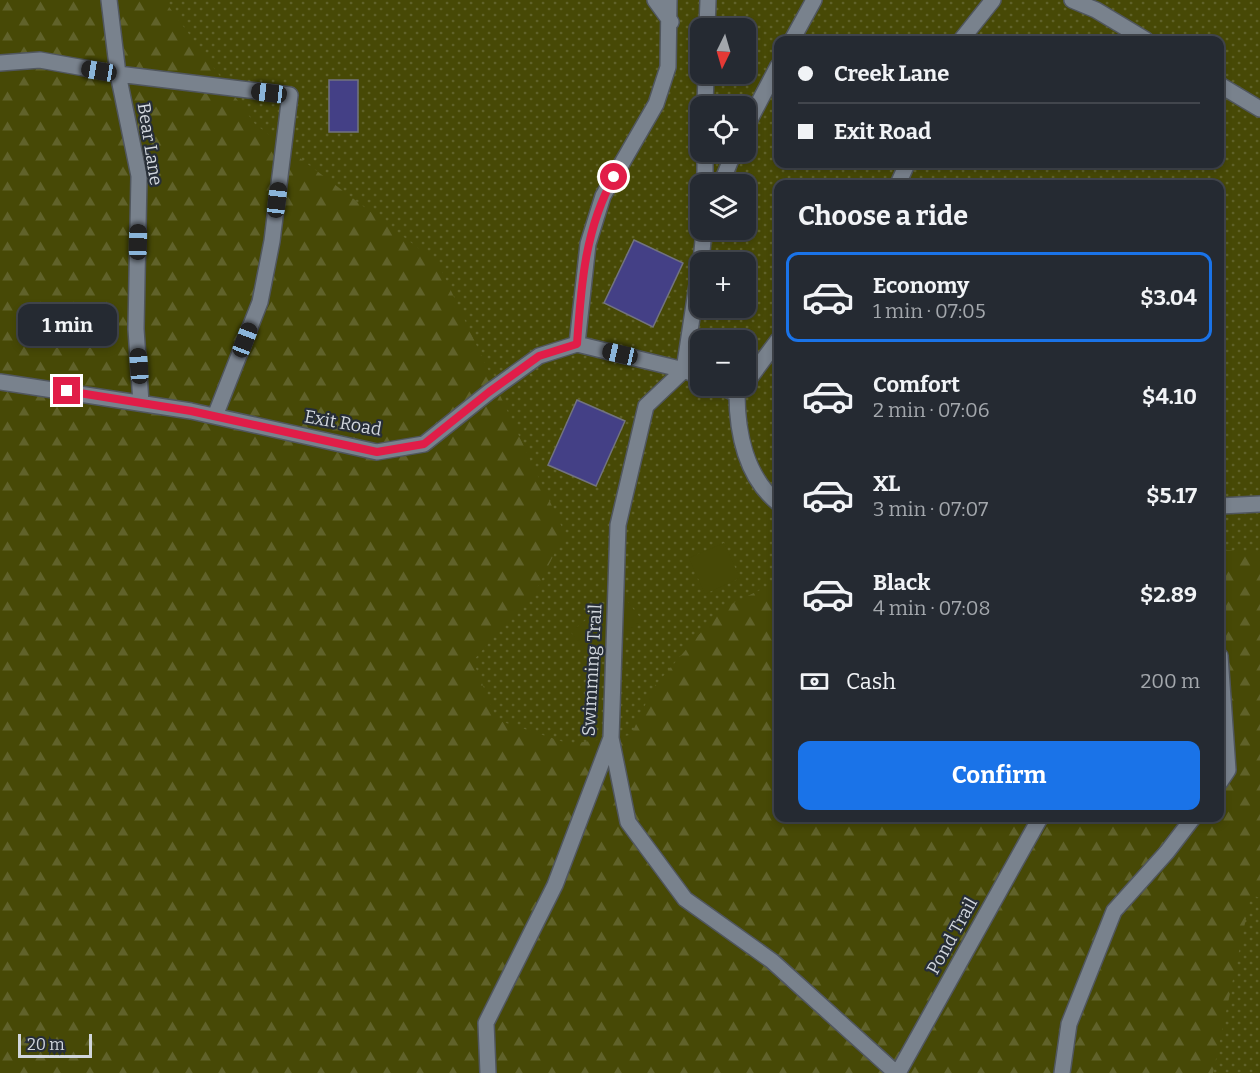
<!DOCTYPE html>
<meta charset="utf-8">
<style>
:root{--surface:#252a32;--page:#2d323a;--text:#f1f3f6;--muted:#a3a7ac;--line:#42464d;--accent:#1a73e8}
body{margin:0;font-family:Bitter,serif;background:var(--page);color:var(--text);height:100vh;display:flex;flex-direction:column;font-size:22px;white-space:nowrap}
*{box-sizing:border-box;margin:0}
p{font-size:20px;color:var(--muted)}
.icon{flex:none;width:33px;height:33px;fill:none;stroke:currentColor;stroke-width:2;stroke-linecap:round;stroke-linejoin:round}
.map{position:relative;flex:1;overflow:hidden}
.panel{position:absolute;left:774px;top:180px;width:450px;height:642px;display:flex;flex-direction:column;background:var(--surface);border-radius:12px;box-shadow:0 3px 9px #0003,0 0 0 2px var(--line)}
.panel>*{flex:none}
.top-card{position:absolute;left:774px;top:36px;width:450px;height:132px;border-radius:12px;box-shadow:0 3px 9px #0003,0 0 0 2px var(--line);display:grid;align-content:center;height:132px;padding:0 24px;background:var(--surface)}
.needle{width:39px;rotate:185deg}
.buttons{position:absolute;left:690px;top:18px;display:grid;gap:12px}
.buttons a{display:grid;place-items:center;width:66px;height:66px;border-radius:12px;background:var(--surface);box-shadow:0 3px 9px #0003,0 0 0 2px var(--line);font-size:30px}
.scale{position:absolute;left:18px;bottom:15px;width:74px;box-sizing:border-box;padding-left:6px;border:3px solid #d1d6dc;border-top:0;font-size:16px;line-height:21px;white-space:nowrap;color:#d1d6dc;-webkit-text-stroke:4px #272e37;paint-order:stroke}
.end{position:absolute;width:27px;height:27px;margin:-14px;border:8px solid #e11d48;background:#fff;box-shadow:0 0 0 3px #fff}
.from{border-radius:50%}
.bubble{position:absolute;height:42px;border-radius:12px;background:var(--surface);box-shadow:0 3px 9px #0003,0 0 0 2px var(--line);font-size:20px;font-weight:700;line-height:42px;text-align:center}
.car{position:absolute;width:18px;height:36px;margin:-18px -9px;border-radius:8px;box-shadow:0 0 4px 2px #0007;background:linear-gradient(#222 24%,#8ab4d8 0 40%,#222 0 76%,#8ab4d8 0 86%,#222 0)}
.top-card b{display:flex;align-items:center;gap:21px;height:57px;font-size:22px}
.top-card b+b{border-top:2px solid var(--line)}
.top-card i{width:15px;height:15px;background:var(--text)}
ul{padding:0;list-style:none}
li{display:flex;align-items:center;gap:18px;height:90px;margin:0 12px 9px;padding:0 12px;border:3px solid transparent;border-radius:12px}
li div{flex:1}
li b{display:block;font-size:22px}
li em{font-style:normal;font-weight:700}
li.on{border-color:var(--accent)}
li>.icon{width:54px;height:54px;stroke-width:1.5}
h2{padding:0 24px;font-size:27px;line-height:72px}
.pay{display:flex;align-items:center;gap:15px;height:66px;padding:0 24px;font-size:22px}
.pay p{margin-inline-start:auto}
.cta{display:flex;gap:12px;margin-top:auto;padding:12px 24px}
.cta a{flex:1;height:69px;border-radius:12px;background:var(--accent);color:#fff;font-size:24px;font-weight:700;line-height:69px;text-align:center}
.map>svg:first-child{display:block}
.grass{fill:url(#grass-dots);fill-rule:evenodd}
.forest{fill:url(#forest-firs)}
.garden{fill:#474906}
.building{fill:#444086;stroke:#727380;stroke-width:1.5}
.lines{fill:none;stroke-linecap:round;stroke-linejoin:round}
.minor-casing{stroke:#50565e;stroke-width:18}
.minor{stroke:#79828d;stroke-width:15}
.route{stroke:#e11d48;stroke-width:8}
.labels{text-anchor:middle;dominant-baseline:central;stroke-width:4.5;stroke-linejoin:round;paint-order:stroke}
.street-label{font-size:18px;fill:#d1d6dc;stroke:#272e37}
</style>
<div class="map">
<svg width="1260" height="1073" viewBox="0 0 1260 1073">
<defs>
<pattern id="grass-dots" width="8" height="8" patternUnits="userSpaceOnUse" patternTransform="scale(1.5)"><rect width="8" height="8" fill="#474906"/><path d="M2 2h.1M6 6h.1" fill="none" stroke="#60622a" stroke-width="1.8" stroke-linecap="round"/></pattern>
<pattern id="forest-firs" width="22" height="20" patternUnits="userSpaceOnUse" patternTransform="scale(1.5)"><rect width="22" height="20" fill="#474906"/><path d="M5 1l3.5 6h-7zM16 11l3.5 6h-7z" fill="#60622a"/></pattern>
</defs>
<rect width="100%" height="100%" fill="#313842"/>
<!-- grass -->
<path class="grass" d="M0 0H1260V1073H0ZM700 28H746V74H700ZM778 40H1220V164H778ZM700 106H746V152H700ZM700 184H746V230H700ZM778 184H1220V818H778ZM700 262H746V308H700ZM700 340H746V386H700Z"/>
<!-- forest -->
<path class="forest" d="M0 0H164L255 124 438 263 567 538 557 548 539 585 473 661 497 720 570 744 631 735 653 688 721 609 778 581V818H1220V549L1260 554V898L1251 895 1213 1073H0Z"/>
<!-- garden -->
<path class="garden" d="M724 543 740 578 705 594 689 558Z
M620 592 642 620 592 659 571 632Z"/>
<!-- building -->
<path class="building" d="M329 80H358V132H329Z
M634 240 683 263 653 327 604 303Z
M577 400 625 421 596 486 548 465Z"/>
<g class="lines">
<defs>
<path id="minor" d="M109 0 118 74 139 176 136 329 141 403
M655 0 671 22
M1072 0 1096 10 1146 40
M707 28 708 0
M792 40 814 0
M961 40 993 0
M0 63 40 60 118 74 290 95 272 241 260 302 215 416
M1220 85 1260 109
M705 106 706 74
M746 127 778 66
M705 184V152
M721 184 734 152
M898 184 907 164
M701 262 704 230
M577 344 588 244 603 196 656 104 668 67 669 0
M684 370 700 265
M0 382 191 411 377 452 424 444 489 392 539 356 577 344 684 370 700 377
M746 383 778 340
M719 386 737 394 743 386
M737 394C737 433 746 477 778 503
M1220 506 1260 504
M1220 656 1228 770 1220 782
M611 738 628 822 685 899 772 961 896 1073
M488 1073 486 1023 555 885 611 738 618 525 646 406 684 370
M898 1073 1040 818
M1062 1073 1069 1024 1114 911 1167 852 1193 818"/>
</defs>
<!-- minor casing -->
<use href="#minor" class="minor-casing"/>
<!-- minor -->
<use href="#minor" class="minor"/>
</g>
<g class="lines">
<!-- route -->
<path class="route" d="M67 391 191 411 377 452 424 444 489 392 539 356 577 344C581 286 585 228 614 177"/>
</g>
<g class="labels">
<!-- street labels -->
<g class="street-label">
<text transform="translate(150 144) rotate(81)">Bear Lane</text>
<text transform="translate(343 423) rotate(10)">Exit Road</text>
<text transform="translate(592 670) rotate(-87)">Swimming Trail</text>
<text transform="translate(952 936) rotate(-61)">Pond Trail</text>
</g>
</g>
</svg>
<div class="buttons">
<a><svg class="needle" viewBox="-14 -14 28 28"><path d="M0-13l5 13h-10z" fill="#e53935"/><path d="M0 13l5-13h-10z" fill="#a3a7ac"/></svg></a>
<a><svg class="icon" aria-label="locate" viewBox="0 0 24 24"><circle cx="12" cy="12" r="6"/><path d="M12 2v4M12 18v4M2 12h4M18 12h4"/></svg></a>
<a><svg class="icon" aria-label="layers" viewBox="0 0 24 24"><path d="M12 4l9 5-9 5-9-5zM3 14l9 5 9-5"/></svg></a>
<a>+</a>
<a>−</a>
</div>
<div class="scale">20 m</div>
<i class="end from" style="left:614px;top:177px"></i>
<i class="end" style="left:67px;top:391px"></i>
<div class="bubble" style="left:18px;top:304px;width:99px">1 min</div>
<i class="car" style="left:99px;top:71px;rotate:280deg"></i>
<i class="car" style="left:269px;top:93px;rotate:277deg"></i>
<i class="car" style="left:277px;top:200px;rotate:7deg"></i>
<i class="car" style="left:138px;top:242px;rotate:1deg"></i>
<i class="car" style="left:245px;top:340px;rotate:21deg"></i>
<i class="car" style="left:620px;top:354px;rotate:283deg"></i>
<i class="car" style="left:139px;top:366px;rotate:356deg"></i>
<div class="top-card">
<b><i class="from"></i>Creek Lane</b>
<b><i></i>Exit Road</b>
</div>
<section class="panel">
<h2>Choose a ride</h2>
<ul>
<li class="on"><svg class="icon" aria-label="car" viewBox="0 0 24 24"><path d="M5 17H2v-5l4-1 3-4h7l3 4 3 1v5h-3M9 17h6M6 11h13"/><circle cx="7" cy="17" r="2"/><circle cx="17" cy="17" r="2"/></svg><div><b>Economy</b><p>1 min · 07:05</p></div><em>$3.04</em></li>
<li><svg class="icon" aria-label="car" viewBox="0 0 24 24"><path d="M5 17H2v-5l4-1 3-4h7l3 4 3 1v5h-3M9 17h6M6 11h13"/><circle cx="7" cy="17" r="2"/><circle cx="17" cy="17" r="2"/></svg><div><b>Comfort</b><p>2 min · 07:06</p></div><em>$4.10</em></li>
<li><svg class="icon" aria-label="car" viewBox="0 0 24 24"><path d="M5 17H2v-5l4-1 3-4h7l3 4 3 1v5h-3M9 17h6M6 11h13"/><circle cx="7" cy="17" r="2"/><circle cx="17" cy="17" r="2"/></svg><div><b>XL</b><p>3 min · 07:07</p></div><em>$5.17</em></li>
<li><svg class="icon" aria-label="car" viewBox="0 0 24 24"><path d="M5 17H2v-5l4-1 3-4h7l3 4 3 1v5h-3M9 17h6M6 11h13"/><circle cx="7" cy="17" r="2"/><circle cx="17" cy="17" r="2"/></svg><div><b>Black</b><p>4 min · 07:08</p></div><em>$2.89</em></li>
</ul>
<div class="pay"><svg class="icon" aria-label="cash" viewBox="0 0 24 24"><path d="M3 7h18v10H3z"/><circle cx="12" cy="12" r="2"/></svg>Cash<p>200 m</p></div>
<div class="cta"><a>Confirm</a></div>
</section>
</div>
